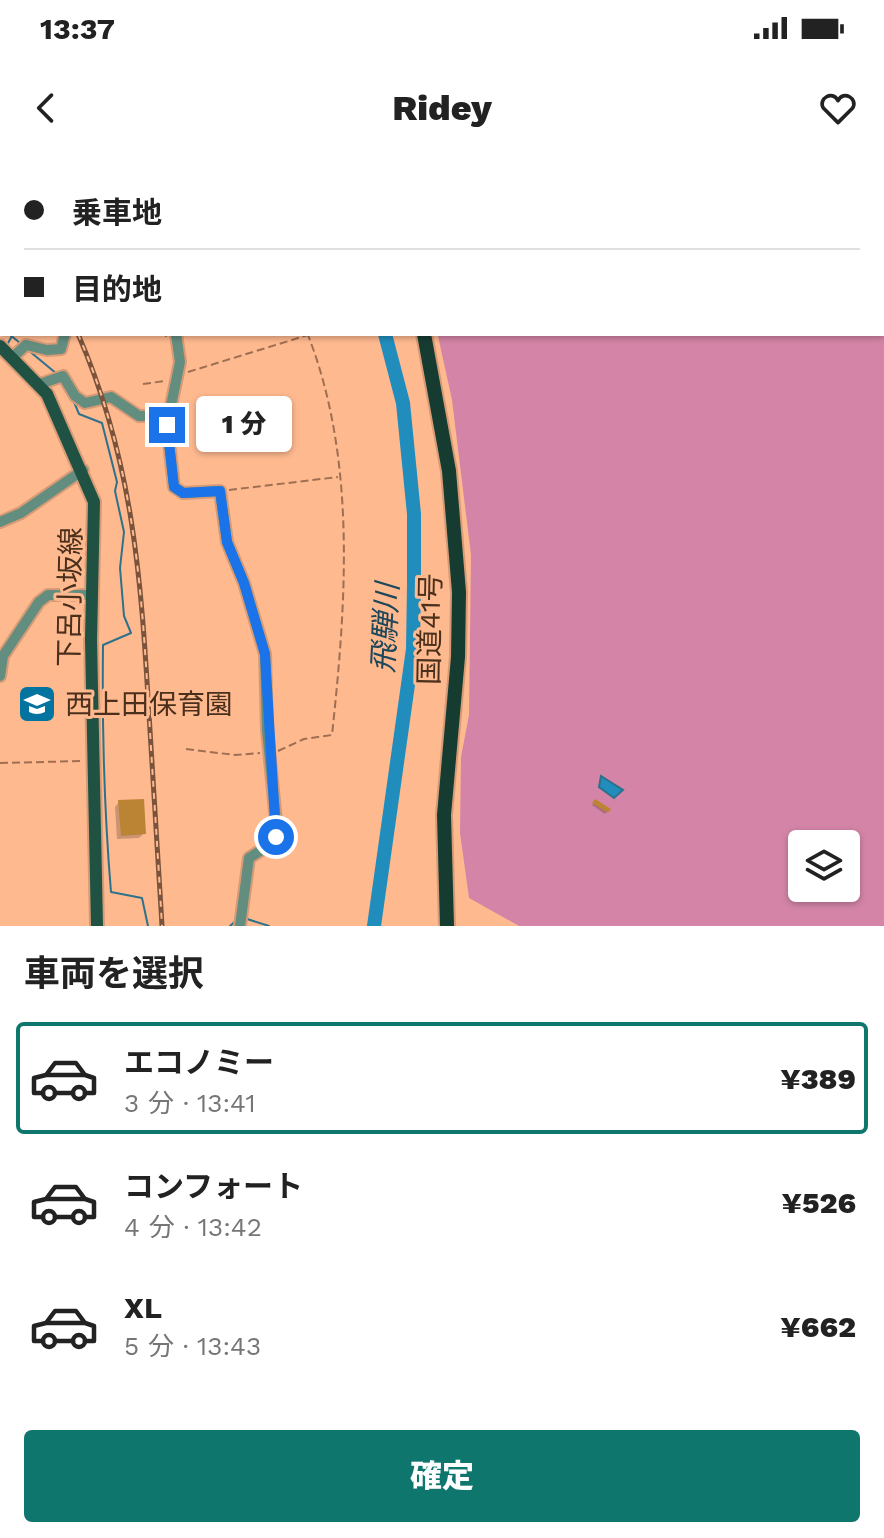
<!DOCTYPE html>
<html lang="ja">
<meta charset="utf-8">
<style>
:root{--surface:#fff;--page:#f6f6f6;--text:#222;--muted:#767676;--line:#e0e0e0;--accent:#0f766e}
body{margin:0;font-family:"Work Sans","Noto Sans JP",sans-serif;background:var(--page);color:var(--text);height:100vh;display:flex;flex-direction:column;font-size:30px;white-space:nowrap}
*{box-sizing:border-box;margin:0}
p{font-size:26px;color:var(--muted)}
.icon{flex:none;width:44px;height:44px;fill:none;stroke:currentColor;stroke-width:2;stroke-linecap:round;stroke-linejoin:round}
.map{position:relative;height:766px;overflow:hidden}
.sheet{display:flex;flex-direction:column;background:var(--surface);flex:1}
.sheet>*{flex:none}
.hud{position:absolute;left:0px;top:0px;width:884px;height:176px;box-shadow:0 2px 6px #0004;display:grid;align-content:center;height:176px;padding:0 24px;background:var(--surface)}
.buttons{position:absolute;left:788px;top:670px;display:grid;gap:16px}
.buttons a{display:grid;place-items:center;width:72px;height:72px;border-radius:8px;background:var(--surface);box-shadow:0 2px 6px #0004;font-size:40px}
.end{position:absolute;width:36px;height:36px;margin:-18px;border:10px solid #1a73e8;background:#fff;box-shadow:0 0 0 4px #fff}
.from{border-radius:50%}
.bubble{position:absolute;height:56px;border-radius:8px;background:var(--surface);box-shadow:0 2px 6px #0004;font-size:26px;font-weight:800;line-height:56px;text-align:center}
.hud b{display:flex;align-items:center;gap:28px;height:76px;font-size:30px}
.hud b+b{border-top:2px solid var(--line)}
.hud i{width:20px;height:20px;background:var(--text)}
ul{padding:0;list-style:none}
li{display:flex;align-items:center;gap:24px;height:112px;margin:0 16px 12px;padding:0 8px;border:4px solid transparent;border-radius:8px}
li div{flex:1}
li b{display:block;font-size:30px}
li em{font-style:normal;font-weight:800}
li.on{border-color:var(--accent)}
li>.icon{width:72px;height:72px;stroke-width:1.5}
h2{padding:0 24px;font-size:36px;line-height:96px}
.button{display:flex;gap:16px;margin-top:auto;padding:16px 24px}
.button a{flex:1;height:92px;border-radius:8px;background:var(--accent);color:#fff;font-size:32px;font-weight:800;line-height:92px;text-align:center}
.status{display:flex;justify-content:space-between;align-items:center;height:56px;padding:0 40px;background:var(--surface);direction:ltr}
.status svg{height:22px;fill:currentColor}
header{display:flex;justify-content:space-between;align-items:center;height:104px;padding:0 24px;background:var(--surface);font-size:36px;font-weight:800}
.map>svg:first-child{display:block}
.green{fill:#d485a7;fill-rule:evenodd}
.water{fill:#208dbc;stroke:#2d718c;stroke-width:2}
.shadow{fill:#0003}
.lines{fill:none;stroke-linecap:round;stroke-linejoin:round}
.stream{stroke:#2d718c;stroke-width:2}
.river{stroke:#208dbc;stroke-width:14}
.building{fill:#bb8435}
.minor-casing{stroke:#d69b76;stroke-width:14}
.major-casing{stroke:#d69b76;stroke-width:16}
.highway-casing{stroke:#d69b76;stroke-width:18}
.path{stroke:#9e6f52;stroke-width:2;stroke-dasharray:8 4;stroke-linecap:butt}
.minor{stroke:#628d7f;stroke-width:10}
.major{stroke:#205244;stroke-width:12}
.highway{stroke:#163b31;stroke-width:14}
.rail-casing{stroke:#79533b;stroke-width:5}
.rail{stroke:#feb98f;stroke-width:2;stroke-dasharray:6;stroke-linecap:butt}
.route{stroke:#1a73e8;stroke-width:10}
.labels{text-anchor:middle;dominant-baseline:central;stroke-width:6;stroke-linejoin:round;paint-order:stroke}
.street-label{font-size:28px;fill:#4a2f1d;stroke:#feb98f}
.poi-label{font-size:28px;fill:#4a2f1d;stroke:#feb98f;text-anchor:start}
.water-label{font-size:30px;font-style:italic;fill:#1d475b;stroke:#feb98f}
</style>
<div class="status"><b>13:37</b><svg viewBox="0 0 49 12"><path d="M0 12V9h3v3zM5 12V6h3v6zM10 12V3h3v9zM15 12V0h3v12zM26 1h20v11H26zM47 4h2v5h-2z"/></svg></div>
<header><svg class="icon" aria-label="back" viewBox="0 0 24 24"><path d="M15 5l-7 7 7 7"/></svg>Ridey<svg class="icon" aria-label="heart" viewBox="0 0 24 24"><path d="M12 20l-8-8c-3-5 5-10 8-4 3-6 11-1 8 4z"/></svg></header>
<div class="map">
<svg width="884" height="766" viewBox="0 0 884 766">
<rect width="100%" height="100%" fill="#feb98f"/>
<!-- green -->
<path class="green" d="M368 0H884V766H519L469 738 460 673 461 597 469 555 471 395 452 240 438 176 882 174V2ZM802 684H846V728H802Z"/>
<!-- water -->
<path class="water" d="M601 616 623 630 614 638 599 627Z"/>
<!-- shadow -->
<path class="shadow" d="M119 642 144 673 139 678 117 679 115 647Z
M595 642 608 650 605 654 592 645Z"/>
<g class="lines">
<!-- stream -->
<path class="stream" d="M128 2 130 0
M553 2 554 0
M0 51 2 50
M0 174H9L20 183
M7 185 13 174
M28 190 57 214
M74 242 79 254 102 263 117 322 115 331 124 372 120 408 124 456 131 473 103 485C102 568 104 649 111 732L142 738 148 766
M244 758 269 766
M230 766 238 759"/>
<!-- river -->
<path class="river" d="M258 0 259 2
M374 766 413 489 414 425V354L403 243 385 174"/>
</g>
<!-- building -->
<path class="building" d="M144 639 146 674 121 676 118 640Z
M595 639 611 649 608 653 592 643Z"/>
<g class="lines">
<defs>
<path id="minor" d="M73 0V2
M176 174 180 202 167 265 174 327 183 333 220 331 227 382 244 423 265 494 267 570 277 671 271 684 249 698 240 766
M13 197 26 185 47 190 61 189 65 174
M40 224 63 216 75 236 85 243 111 237 139 256H171
M0 362 21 353 83 310
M0 516 3 496 39 442 48 435H91"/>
<path id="major" d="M0 186 47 234 94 342 91 480 97 766"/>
<path id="highway" d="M349 0 351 2
M424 174 449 311 459 432 458 497 444 655 447 766"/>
</defs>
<!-- minor casing -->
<use href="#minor" class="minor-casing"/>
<!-- major casing -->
<use href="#major" class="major-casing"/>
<!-- highway casing -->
<use href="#highway" class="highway-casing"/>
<!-- path -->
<path class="path" d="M153 174 167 176
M188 212 308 175
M143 224 165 221
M229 330 338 317
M186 589 235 595 260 593
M278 591 304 579 332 575C346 444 357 301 308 175
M0 603 83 601"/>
<!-- minor -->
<use href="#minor" class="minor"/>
<!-- major -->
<use href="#major" class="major"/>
<!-- highway -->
<use href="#highway" class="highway"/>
<defs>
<path id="rail" d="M13 0V2
M78 174C133 300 141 418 149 554 153 624 158 695 162 766"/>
</defs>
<!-- rail casing -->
<use href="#rail" class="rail-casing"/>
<!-- rail -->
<use href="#rail" class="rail"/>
</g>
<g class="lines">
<!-- route -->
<path class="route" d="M167 265 174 327 183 333 220 331 227 382 244 423 265 494 276 677"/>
</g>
<!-- icons -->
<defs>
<symbol id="school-square" viewBox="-11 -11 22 22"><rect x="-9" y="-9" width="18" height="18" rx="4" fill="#02749f" stroke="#feb98f"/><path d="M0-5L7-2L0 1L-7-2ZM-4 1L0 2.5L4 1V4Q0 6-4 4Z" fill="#fff"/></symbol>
</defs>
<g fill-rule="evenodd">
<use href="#school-square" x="15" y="522" width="44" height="44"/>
</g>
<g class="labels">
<!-- street labels -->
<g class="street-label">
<text transform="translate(70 437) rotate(-89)">下呂小坂線</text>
<text transform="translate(430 469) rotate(-89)">国道41号</text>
</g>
<!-- poi labels -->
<g class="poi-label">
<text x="65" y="544">西上田保育園</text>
</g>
<!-- water labels -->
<g class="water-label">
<text transform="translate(385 468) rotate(-87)">飛騨川</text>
</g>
</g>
</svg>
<div class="buttons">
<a><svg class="icon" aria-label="layers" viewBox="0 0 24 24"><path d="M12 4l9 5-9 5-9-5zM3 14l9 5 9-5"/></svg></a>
</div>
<i class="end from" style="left:276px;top:677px"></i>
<i class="end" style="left:167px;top:265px"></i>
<div class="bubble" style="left:196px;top:236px;width:96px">1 分</div>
<div class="hud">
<b><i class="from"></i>乗車地</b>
<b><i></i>目的地</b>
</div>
</div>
<section class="sheet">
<h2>車両を選択</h2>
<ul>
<li class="on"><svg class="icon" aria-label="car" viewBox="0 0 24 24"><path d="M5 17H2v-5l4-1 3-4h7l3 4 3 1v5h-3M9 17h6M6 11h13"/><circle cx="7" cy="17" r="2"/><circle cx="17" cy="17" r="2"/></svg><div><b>エコノミー</b><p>3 分 · 13:41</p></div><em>¥389</em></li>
<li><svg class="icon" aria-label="car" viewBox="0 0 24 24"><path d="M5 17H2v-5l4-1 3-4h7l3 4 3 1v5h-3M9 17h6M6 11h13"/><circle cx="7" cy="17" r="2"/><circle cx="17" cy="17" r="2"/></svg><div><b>コンフォート</b><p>4 分 · 13:42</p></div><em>¥526</em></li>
<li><svg class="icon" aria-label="car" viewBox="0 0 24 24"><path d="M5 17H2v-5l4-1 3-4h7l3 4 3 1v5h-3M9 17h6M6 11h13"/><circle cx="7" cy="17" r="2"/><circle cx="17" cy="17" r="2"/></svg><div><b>XL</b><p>5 分 · 13:43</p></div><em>¥662</em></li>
</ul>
<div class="button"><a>確定</a></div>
</section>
